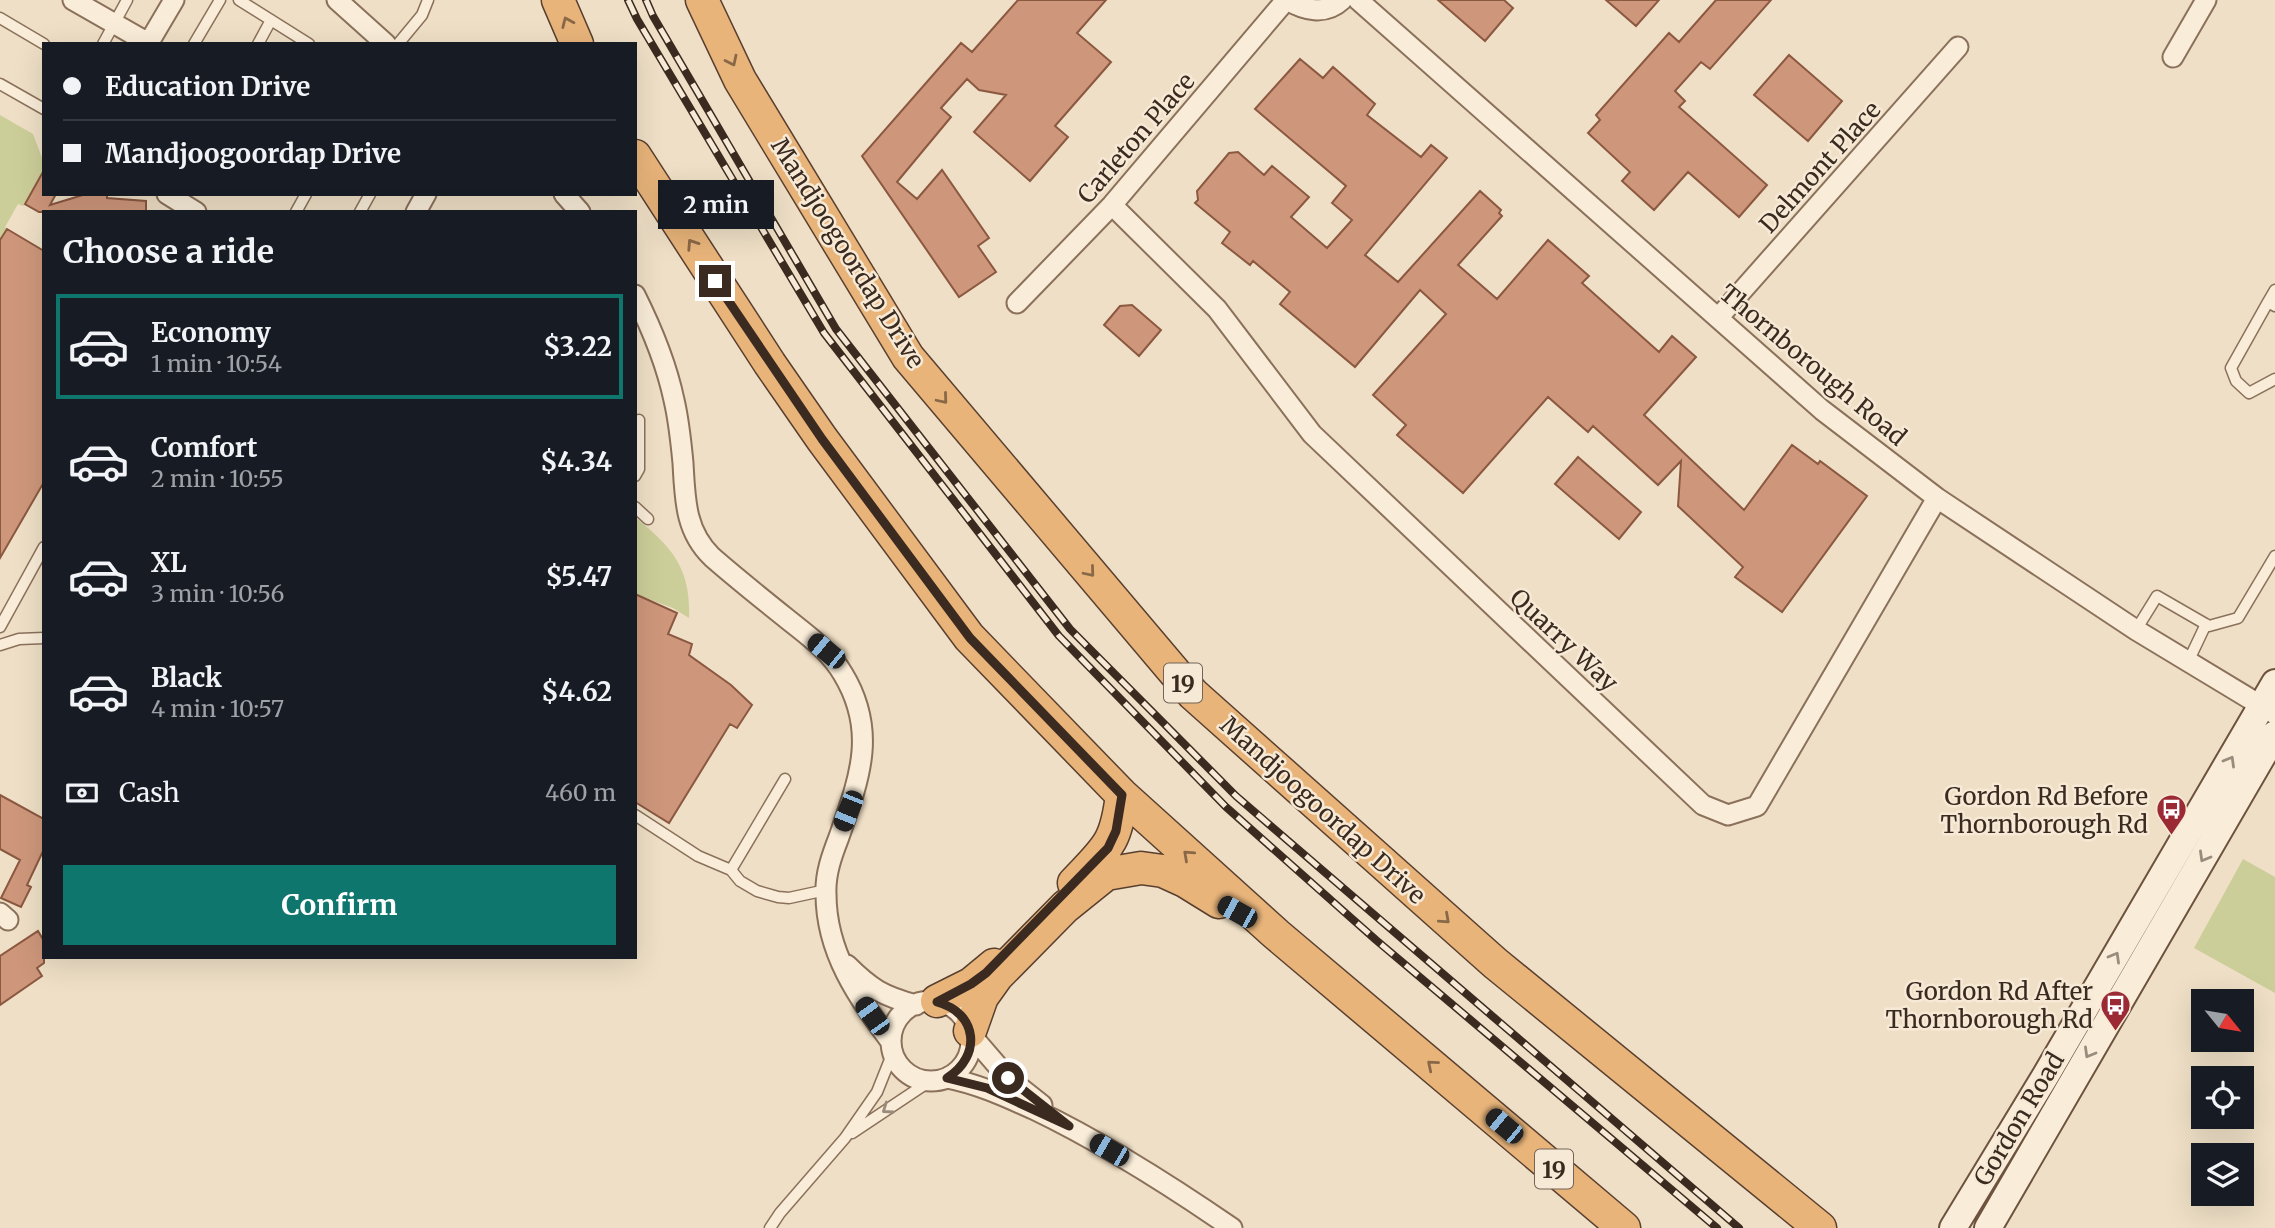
<!DOCTYPE html>
<meta charset="utf-8">
<style>
:root{--surface:#171b24;--page:#242831;--text:#f1f3f6;--muted:#9ea1a6;--line:#363941;--accent:#0f766e}
body{margin:0;font-family:Merriweather,serif;background:var(--page);color:var(--text);height:100vh;display:flex;flex-direction:column;font-size:26px;white-space:nowrap}
*{box-sizing:border-box;margin:0}
p{font-size:23px;color:var(--muted)}
.icon{flex:none;width:38px;height:38px;fill:none;stroke:currentColor;stroke-width:2;stroke-linecap:round;stroke-linejoin:round}
.map{position:relative;flex:1;overflow:hidden}
.panel{position:absolute;left:42px;top:210px;width:595px;height:749px;display:flex;flex-direction:column;background:var(--surface);border-radius:0px;box-shadow:0 7px 28px #0002}
.panel>*{flex:none}
.banner{position:absolute;left:42px;top:42px;width:595px;height:154px;border-radius:0px;box-shadow:0 7px 28px #0002;display:grid;align-content:center;height:154px;padding:0 21px;background:var(--surface)}
.needle{width:46px;rotate:120deg}
.controls{position:absolute;left:2191px;top:989px;display:grid;gap:14px}
.controls a{display:grid;place-items:center;width:63px;height:63px;border-radius:0px;background:var(--surface);box-shadow:0 7px 28px #0002;font-size:35px}
.end{position:absolute;width:32px;height:32px;margin:-16px;border:9px solid #3b2a1f;background:#fff;box-shadow:0 0 0 4px #fff}
.from{border-radius:50%}
.bubble{position:absolute;height:49px;border-radius:0px;background:var(--surface);box-shadow:0 7px 28px #0002;font-size:23px;font-weight:700;line-height:49px;text-align:center}
.car{position:absolute;width:21px;height:42px;margin:-21px -10px;border-radius:9px;box-shadow:0 0 5px 2px #0007;background:linear-gradient(#222 24%,#8ab4d8 0 40%,#222 0 76%,#8ab4d8 0 86%,#222 0)}
.banner b{display:flex;align-items:center;gap:24px;height:66px;font-size:26px}
.banner b+b{border-top:2px solid var(--line)}
.banner i{width:18px;height:18px;background:var(--text)}
ul{padding:0;list-style:none}
li{display:flex;align-items:center;gap:21px;height:105px;margin:0 14px 10px;padding:0 7px;border:4px solid transparent;border-radius:0px}
li div{flex:1}
li b{display:block;font-size:26px}
li em{font-style:normal;font-weight:700}
li.on{border-color:var(--accent)}
li>.icon{width:63px;height:63px;stroke-width:1.5}
h2{padding:0 21px;font-size:32px;line-height:84px}
.pay{display:flex;align-items:center;gap:18px;height:77px;padding:0 21px;font-size:26px}
.pay p{margin-inline-start:auto}
.cta{display:flex;gap:14px;margin-top:auto;padding:14px 21px}
.cta a{flex:1;height:80px;border-radius:0px;background:var(--accent);color:#fff;font-size:28px;font-weight:700;line-height:80px;text-align:center}
.map>svg:first-child{display:block}
.green{fill:#ccce99}
.building{fill:#ce977b;stroke:#8b5840;stroke-width:2}
.lines{fill:none;stroke-linecap:round;stroke-linejoin:round}
.service-casing{stroke:#8b715b;stroke-width:13}
.minor-casing{stroke:#8b715b;stroke-width:23}
.secondary-casing{stroke:#6d523e;stroke-width:30}
.trunk-casing{stroke:#593f2f;stroke-width:35}
.service{stroke:#f9edd9;stroke-width:10}
.minor{stroke:#f9edd9;stroke-width:19}
.secondary{stroke:#f9edd9;stroke-width:26}
.trunk{stroke:#e8b47a;stroke-width:32}
.rail-casing{stroke:#3b2a1f;stroke-width:8}
.rail{stroke:#f6ead6;stroke-width:5;stroke-dasharray:16;stroke-linecap:butt}
.oneway{stroke:#896848}
.oneway2{stroke:#9a8c7c}
.route{stroke:#3b2a1f;stroke-width:9}
.labels{text-anchor:middle;dominant-baseline:central;stroke-width:5;stroke-linejoin:round;paint-order:stroke}
.shield{fill:#f6ead6;stroke:#736456;stroke-width:2}
.shield-label{font-size:23px;font-weight:bold;fill:#3b2a1f}
.street-label{font-size:24px;fill:#3b2a1f;stroke:#f6ead6}
.poi-label{font-size:24px;fill:#3b2a1f;stroke:#f6ead6;text-anchor:end}
</style>
<div class="map">
<svg width="2275" height="1228" viewBox="0 0 2275 1228">
<rect width="100%" height="100%" fill="#efdfc6"/>
<!-- green -->
<path class="green" d="M0 115 33 134 44 163V170L25 204 23 206 18 204 5 227 7 229 0 240Z
M635 517C672 547 691 568 689 618L673 608 635 594Z
M2243 859 2275 877V993L2194 948Z"/>
<!-- building -->
<path class="building" d="M1018 0H1106L1077 33 1111 62 1055 126 1068 137 1030 181 974 132 1006 95 979 90 967 79 941 108 951 117 897 182 917 199 942 170 989 238 978 246 996 272 959 297 862 156 961 43 972 52Z
M1438 0H1504L1513 8 1485 41Z
M1606 0H1659L1636 26Z
M1716 0H1771L1710 69 1701 62 1675 91 1685 101 1679 107 1767 185 1739 217 1688 172 1654 210 1622 181 1630 172 1588 133 1600 120 1596 115 1669 33 1679 42Z
M1789 55 1842 101 1808 141 1754 95Z
M1300 59 1323 78 1333 67 1375 104 1367 115 1421 157 1431 145 1447 158 1365 255 1398 282 1480 191 1501 210 1499 213 1502 216 1458 265 1497 299 1548 240 1589 276 1582 283 1659 352 1672 336 1696 357 1644 415 1744 510 1792 445 1818 464 1820 461 1867 496 1782 612 1735 577 1743 567 1678 506 1681 461 1658 485 1593 426 1588 432 1548 397 1463 493 1397 435 1406 425 1373 395 1446 314 1420 290 1355 367 1280 304 1290 292 1253 261 1250 265 1222 243 1230 232 1195 203 1198 200 1197 191 1229 153 1238 152 1264 175 1272 166 1309 197 1291 217 1327 248 1352 220 1332 203 1346 186 1255 109Z
M44 170V194H56L50 205 86 194H107V198L146 201V212H39L25 204Z
M7 229 44 251V482L0 558V240Z
M1132 305 1161 330 1139 356 1104 325 1120 306Z
M1578 457 1641 512 1619 539 1555 484Z
M635 594 677 613 668 634 692 644 689 655 731 685 752 705 737 728 730 724 669 823 635 802Z
M0 795 44 819V849L27 885 31 887 21 907 1 898 20 860 0 849Z
M38 931 44 941V963L37 968 42 976 0 1005V956Z"/>
<g class="lines">
<defs>
<path id="service" d="M239 0 309 44
M0 18 44 44
M103 44 127 0
M194 44 220 0
M258 44 271 20
M398 44 422 15 428 0
M0 84 44 109
M296 212 306 194
M360 212 370 194
M2268 302 2275 290
M2275 306 2268 302 2231 368 2236 381 2249 393 2275 379
M635 476 639 469V420
M635 507 648 519
M0 627 44 547
M2136 630 2157 596 2209 626 2238 618 2275 556
M0 645 19 639 44 638
M2188 662 2206 624
M635 815 698 856 731 870 740 881 757 891 778 897 789 898 826 890
M731 870 785 779
M852 1133 930 1081
M770 1228 780 1213 845 1138 877 1092 893 1052"/>
<path id="minor" d="M73 0 150 44
M337 0 386 44
M1287 0C1304 10 1325 16 1342 0
M1358 0 1822 410 1937 498 2136 630 2275 714
M148 44 174 0
M2173 57 2206 0
M167 194 196 212
M564 194 580 212
M1112 205 1217 309 1312 434 1703 805 1728 815 1757 806 1937 498
M416 212 426 194
M635 295C652 329 666 362 674 400 679 421 681 442 683 463 685 499 685 531 712 557 736 578 761 598 786 618 807 635 829 650 843 674 878 732 859 779 839 837 832 855 825 874 826 894 826 953 858 997 891 1042
M1017 303 1112 205 1286 0
M1718 318 1958 47
M0 913 8 920
M847 965C871 989 883 996 916 1005
M891 1041a40 40 0 1 1 80 0a40 40 0 1 1-80 0Z
M971 1035 1008 1078 1042 1105
M947 1078C978 1084 1004 1096 1033 1109 1102 1142 1168 1184 1232 1228"/>
<path id="secondary" d="M1953 1228 2046 1075 2275 683
M1988 1228 2275 734"/>
<path id="trunk" d="M558 0 577 44
M702 0 740 80 908 357 1193 694 1495 963 1820 1228
M635 156 770 364 822 439 969 637 1122 795 1276 934 1624 1228
M1074 883C1107 848 1116 844 1122 795
M937 1001 971 984 994 965
M970 1031 982 997 997 976 1065 907 1106 874 1141 868 1163 871 1185 881 1219 902"/>
</defs>
<!-- service casing -->
<use href="#service" class="service-casing"/>
<!-- minor casing -->
<use href="#minor" class="minor-casing"/>
<!-- secondary casing -->
<use href="#secondary" class="secondary-casing"/>
<!-- trunk casing -->
<use href="#trunk" class="trunk-casing"/>
<!-- service -->
<use href="#service" class="service"/>
<!-- minor -->
<use href="#minor" class="minor"/>
<!-- secondary -->
<use href="#secondary" class="secondary"/>
<!-- trunk -->
<use href="#trunk" class="trunk"/>
<defs>
<path id="rail" d="M628 0 637 19 824 333 1059 636 1226 807 1376 940 1717 1228
M646 0 653 16 836 329 1070 629 1236 796 1739 1228"/>
</defs>
<!-- rail casing -->
<use href="#rail" class="rail-casing"/>
<!-- rail -->
<use href="#rail" class="rail"/>
</g>
<!-- one-way arrows -->
<defs><path id="oneway-chevron" d="M-2-3.5L2.5 0L-2 3.5" fill="none" stroke-width="1.6" stroke-linecap="round" stroke-linejoin="round" transform="scale(1.75)"/></defs>
<g class="oneway">
<use href="#oneway-chevron" transform="translate(567 22) rotate(-114)"/>
<use href="#oneway-chevron" transform="translate(732 61) rotate(64)"/>
<use href="#oneway-chevron" transform="translate(692 244) rotate(-123)"/>
<use href="#oneway-chevron" transform="translate(943 399) rotate(50)"/>
<use href="#oneway-chevron" transform="translate(1090 572) rotate(50)"/>
<use href="#oneway-chevron" transform="translate(1188 855) rotate(-138)"/>
<use href="#oneway-chevron" transform="translate(1445 919) rotate(42)"/>
<use href="#oneway-chevron" transform="translate(1432 1065) rotate(-140)"/>
</g>
<g class="oneway2">
<use href="#oneway-chevron" transform="translate(2230 761) rotate(-60)"/>
<use href="#oneway-chevron" transform="translate(2204 857) rotate(120)"/>
<use href="#oneway-chevron" transform="translate(2115 957) rotate(-60)"/>
<use href="#oneway-chevron" transform="translate(2089 1053) rotate(120)"/>
<use href="#oneway-chevron" transform="translate(887 1109) rotate(145)"/>
</g>
<g class="lines">
<!-- route -->
<path class="route" d="M715 281 822 439 970 638 1122 795 1116 831 1108 848 986 973 971 984 937 1002C978 1013 982 1056 947 1078L987 1088 1069 1126 1008 1078"/>
</g>
<!-- icons -->
<defs>
<symbol id="bus-pin" viewBox="-11 -11 22 30"><path d="M0 17L-7.5 6A9.5 9.5 0 1 1 7.5 6Z" fill="#9b2a34" stroke="#f6ead6"/><path d="M-5-6H5V4H4V6H2V4H-2V6H-4V4H-5ZM-3.5-4V0h7V-4ZM-3.5 1.2v1.5H-2V1.2ZM2 1.2v1.5H3.5V1.2Z" fill="#fff"/></symbol>
</defs>
<g fill-rule="evenodd">
<use href="#bus-pin" x="2154" y="792" width="35" height="47"/>
<use href="#bus-pin" x="2098" y="988" width="35" height="47"/>
</g>
<g class="labels">
<!-- shield labels -->
<g class="shield">
<rect x="1164" y="663.5" width="38" height="39" rx="5"/>
<rect x="1535" y="1149.5" width="38" height="39" rx="5"/>
</g>
<g class="shield-label">
<text x="1183" y="683">19</text>
<text x="1554" y="1169">19</text>
</g>
<!-- street labels -->
<g class="street-label">
<text transform="translate(1136 138) rotate(-49)">Carleton Place</text>
<text transform="translate(1820 167) rotate(-48)">Delmont Place</text>
<text transform="translate(848 253) rotate(58)">Mandjoogoordap Drive</text>
<text transform="translate(1813 365) rotate(40)">Thornborough Road</text>
<text transform="translate(1564 640) rotate(43)">Quarry Way</text>
<text transform="translate(1323 810) rotate(42)">Mandjoogoordap Drive</text>
<text transform="translate(2019 1119) rotate(-59)">Gordon Road</text>
</g>
<!-- poi labels -->
<g class="poi-label">
<text x="2148" y="796">Gordon Rd Before<tspan x="2148" dy="28">Thornborough Rd</tspan></text>
<text x="2093" y="991">Gordon Rd After<tspan x="2093" dy="28">Thornborough Rd</tspan></text>
</g>
</g>
</svg>
<div class="controls">
<a><svg class="needle" viewBox="-14 -14 28 28"><path d="M0-13l5 13h-10z" fill="#e53935"/><path d="M0 13l5-13h-10z" fill="#9ea1a6"/></svg></a>
<a><svg class="icon" aria-label="locate" viewBox="0 0 24 24"><circle cx="12" cy="12" r="6"/><path d="M12 2v4M12 18v4M2 12h4M18 12h4"/></svg></a>
<a><svg class="icon" aria-label="layers" viewBox="0 0 24 24"><path d="M12 4l9 5-9 5-9-5zM3 14l9 5 9-5"/></svg></a>
</div>
<i class="end from" style="left:1008px;top:1078px"></i>
<i class="end" style="left:715px;top:281px"></i>
<div class="bubble" style="left:658px;top:180px;width:116px">2 min</div>
<i class="car" style="left:826px;top:651px;rotate:309deg"></i>
<i class="car" style="left:848px;top:811px;rotate:202deg"></i>
<i class="car" style="left:1237px;top:912px;rotate:299deg"></i>
<i class="car" style="left:872px;top:1016px;rotate:324deg"></i>
<i class="car" style="left:1504px;top:1126px;rotate:310deg"></i>
<i class="car" style="left:1109px;top:1150px;rotate:300deg"></i>
<div class="banner">
<b><i class="from"></i>Education Drive</b>
<b><i></i>Mandjoogoordap Drive</b>
</div>
<section class="panel">
<h2>Choose a ride</h2>
<ul>
<li class="on"><svg class="icon" aria-label="car" viewBox="0 0 24 24"><path d="M5 17H2v-5l4-1 3-4h7l3 4 3 1v5h-3M9 17h6M6 11h13"/><circle cx="7" cy="17" r="2"/><circle cx="17" cy="17" r="2"/></svg><div><b>Economy</b><p>1 min · 10:54</p></div><em>$3.22</em></li>
<li><svg class="icon" aria-label="car" viewBox="0 0 24 24"><path d="M5 17H2v-5l4-1 3-4h7l3 4 3 1v5h-3M9 17h6M6 11h13"/><circle cx="7" cy="17" r="2"/><circle cx="17" cy="17" r="2"/></svg><div><b>Comfort</b><p>2 min · 10:55</p></div><em>$4.34</em></li>
<li><svg class="icon" aria-label="car" viewBox="0 0 24 24"><path d="M5 17H2v-5l4-1 3-4h7l3 4 3 1v5h-3M9 17h6M6 11h13"/><circle cx="7" cy="17" r="2"/><circle cx="17" cy="17" r="2"/></svg><div><b>XL</b><p>3 min · 10:56</p></div><em>$5.47</em></li>
<li><svg class="icon" aria-label="car" viewBox="0 0 24 24"><path d="M5 17H2v-5l4-1 3-4h7l3 4 3 1v5h-3M9 17h6M6 11h13"/><circle cx="7" cy="17" r="2"/><circle cx="17" cy="17" r="2"/></svg><div><b>Black</b><p>4 min · 10:57</p></div><em>$4.62</em></li>
</ul>
<div class="pay"><svg class="icon" aria-label="cash" viewBox="0 0 24 24"><path d="M3 7h18v10H3z"/><circle cx="12" cy="12" r="2"/></svg>Cash<p>460 m</p></div>
<div class="cta"><a>Confirm</a></div>
</section>
</div>
